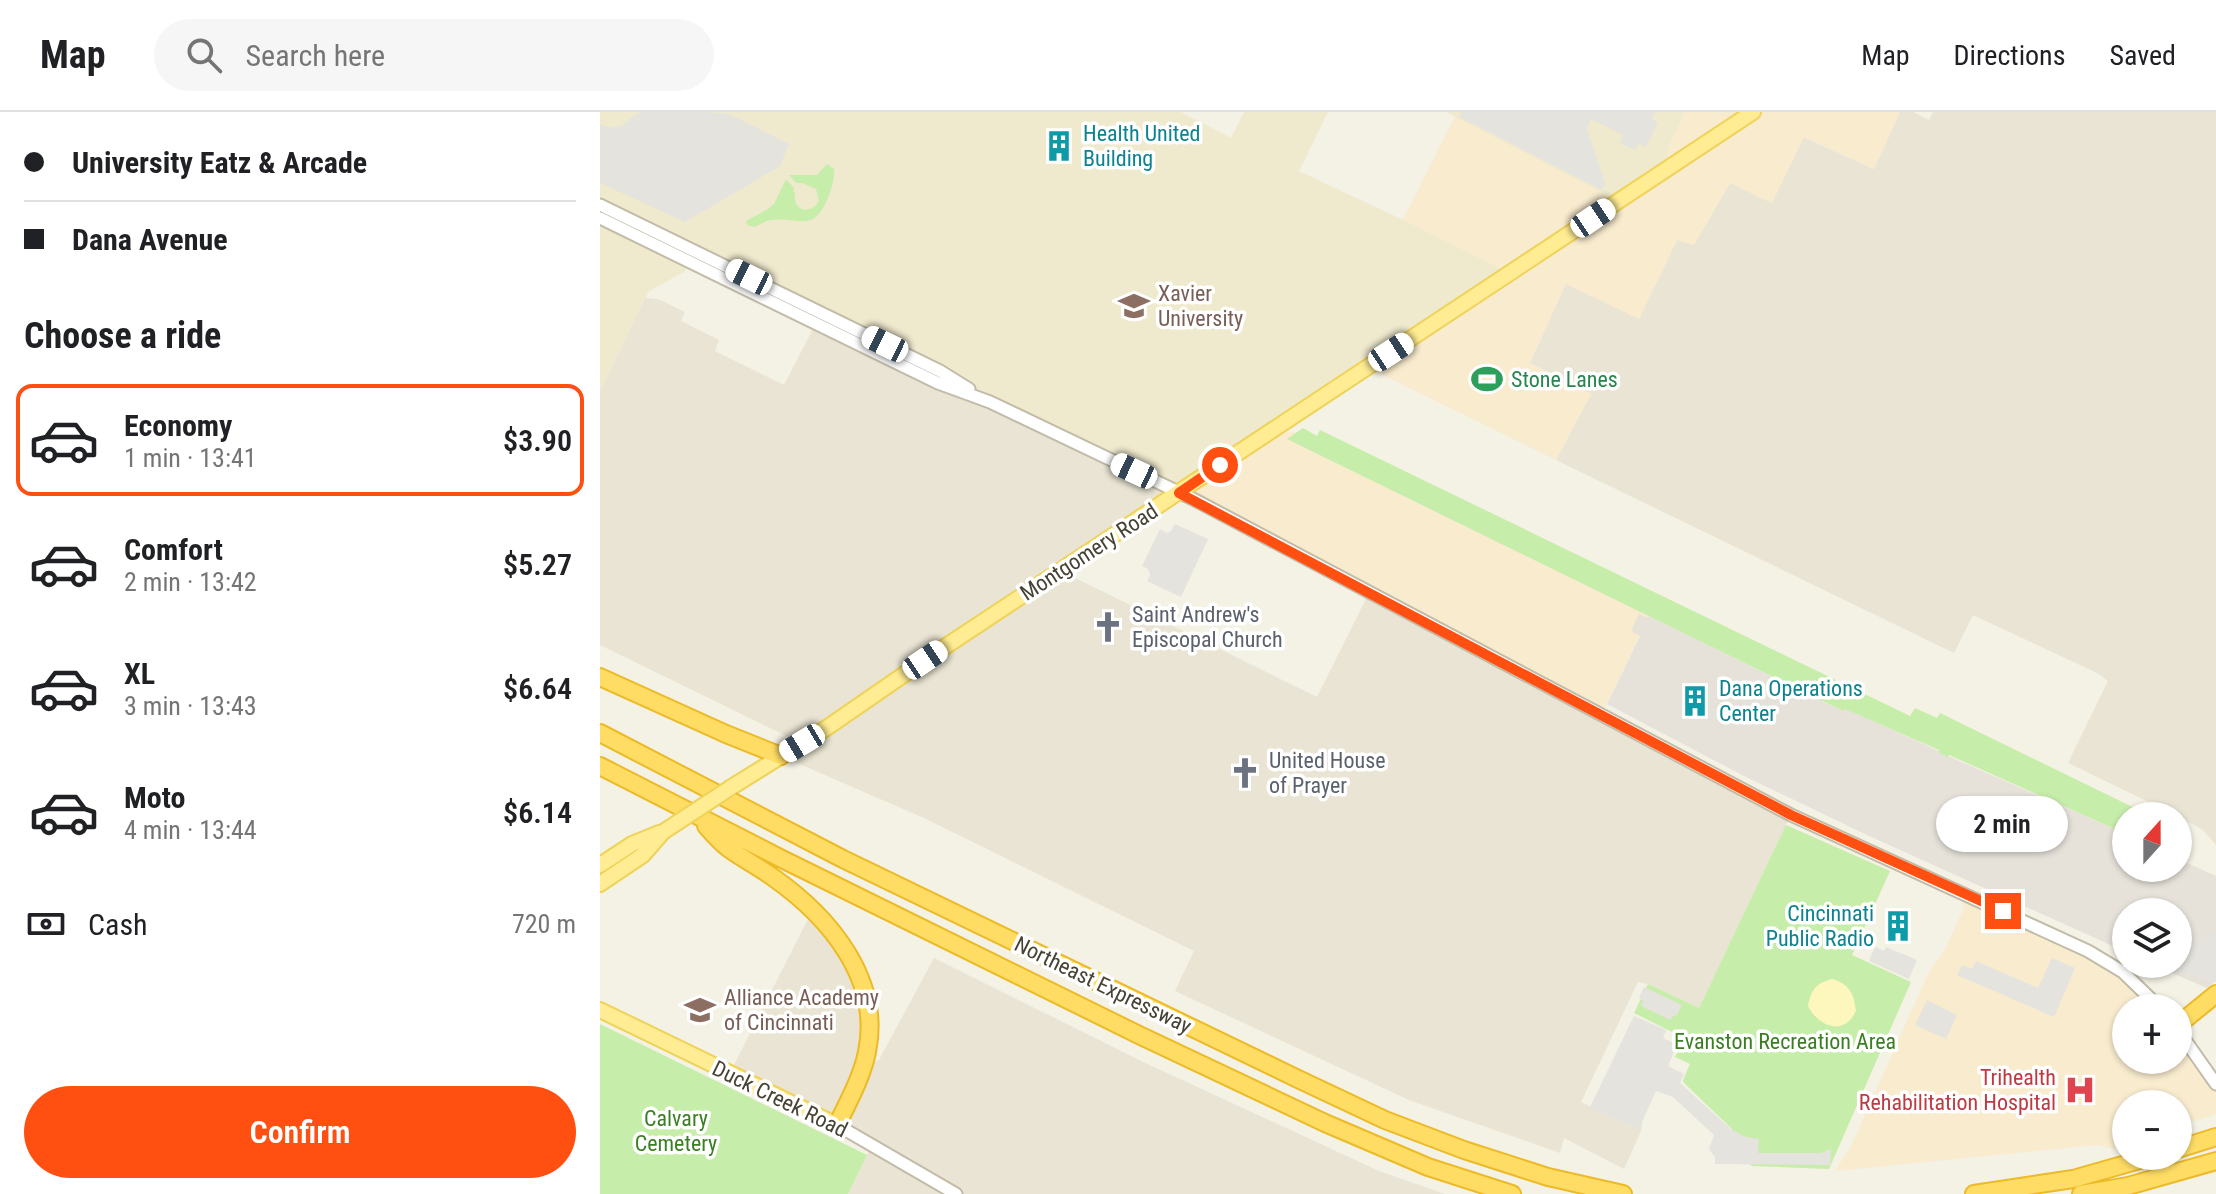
<!DOCTYPE html>
<meta charset="utf-8">
<style>
:root{--surface:#fff;--page:#f6f6f6;--text:#202124;--muted:#757577;--line:#e0e0e0;--accent:#ff5011}
body{margin:0;font-family:"Roboto Condensed",sans-serif;background:var(--page);color:var(--text);height:100vh;display:flex;flex-direction:column;font-size:30px;white-space:nowrap}
*{box-sizing:border-box;margin:0}
p{font-size:26px;color:var(--muted)}
.icon{flex:none;width:44px;height:44px;fill:none;stroke:currentColor;stroke-width:2;stroke-linecap:round;stroke-linejoin:round}
.map{position:relative;flex:1;overflow:hidden}
.sheet{display:flex;flex-direction:column;background:var(--surface);width:600px}
.sheet>*{flex:none}
.top-card{display:grid;align-content:center;height:176px;padding:0 24px;background:var(--surface)}
.needle{width:52px;rotate:21deg}
.controls{position:absolute;left:1512px;top:690px;display:grid;gap:16px}
.controls a{display:grid;place-items:center;width:80px;height:80px;border-radius:50%;background:var(--surface);box-shadow:0 2px 6px #0004;font-size:40px}
.end{position:absolute;width:36px;height:36px;margin:-18px;border:10px solid #ff5011;background:#fff;box-shadow:0 0 0 4px #fff}
.from{border-radius:50%}
.bubble{position:absolute;height:56px;border-radius:28px;background:var(--surface);box-shadow:0 2px 6px #0004;font-size:26px;font-weight:600;line-height:56px;text-align:center}
.car{position:absolute;width:24px;height:48px;margin:-24px -12px;border-radius:10px;box-shadow:0 0 6px 2px #0007;background:linear-gradient(#fff 24%,#345 0 40%,#fff 0 76%,#345 0 86%,#fff 0)}
.top-card b{display:flex;align-items:center;gap:28px;height:76px;font-size:30px}
.top-card b+b{border-top:2px solid var(--line)}
.top-card i{width:20px;height:20px;background:var(--text)}
ul{padding:0;list-style:none}
li{display:flex;align-items:center;gap:24px;height:112px;margin:0 16px 12px;padding:0 8px;border:4px solid transparent;border-radius:16px}
li div{flex:1}
li b{display:block;font-size:30px}
li em{font-style:normal;font-weight:600}
li.current{border-color:var(--accent)}
li>.icon{width:72px;height:72px;stroke-width:1.5}
h2{padding:0 24px;font-size:36px;line-height:96px}
.pay{display:flex;align-items:center;gap:20px;height:88px;padding:0 24px;font-size:30px}
.pay p{margin-inline-start:auto}
.button{display:flex;gap:16px;margin-top:auto;padding:16px 24px}
.button a{flex:1;height:92px;border-radius:48px;background:var(--accent);color:#fff;font-size:32px;font-weight:600;line-height:92px;text-align:center}
header{display:flex;align-items:center;gap:48px;box-sizing:border-box;height:112px;padding:0 40px;background:var(--surface);border-bottom:2px solid var(--line)}
header strong{font-size:38px}
nav{display:flex;gap:44px;margin-inline-start:auto;font-size:28px}
.search{width:560px;height:72px;background:var(--page);display:flex;align-items:center;gap:20px;box-sizing:border-box;padding:0 28px;border-radius:44px;color:var(--muted);font-size:30px}
main{display:flex;flex:1;min-height:0}
.map>svg:first-child{display:block}
.residential{fill:#e9e4d3}
.commercial{fill:#f8ebce}
.industrial{fill:#e6e2da}
.education{fill:#efe9ce}
.green{fill:#c7edaa}
.sand{fill:#fdf6bd}
.parking{fill:#e5e3de}
.lines{fill:none;stroke-linecap:round;stroke-linejoin:round}
.tertiary-casing{stroke:#c1bba7;stroke-width:15}
.primary-casing{stroke:#efd358;stroke-width:18}
.motorway-casing{stroke:#ecba27;stroke-width:20}
.tertiary{stroke:#fff;stroke-width:11}
.primary{stroke:#ffec93;stroke-width:14}
.motorway{stroke:#ffdd65;stroke-width:16}
.primary-bridge-casing{stroke:#efd358;stroke-width:18;stroke-linecap:butt}
.primary-bridge{stroke:#ffec93;stroke-width:14}
.route{stroke:#ff5011;stroke-width:10}
.labels{text-anchor:middle;dominant-baseline:central;stroke-width:7;stroke-linejoin:round;paint-order:stroke}
.culture-label{font-size:22px;fill:#0d838f;stroke:#fff;text-anchor:start}
.education-label{font-size:22px;fill:#785e54;stroke:#fff;text-anchor:start}
.leisure-label{font-size:22px;fill:#27864d;stroke:#fff;text-anchor:start}
.street-label{font-size:22px;fill:#474234;stroke:#fff}
.worship-label{font-size:22px;fill:#5b616d;stroke:#fff;text-anchor:start}
.park-label{font-size:22px;fill:#3a7f21;stroke:#fff}
.health-label{font-size:22px;fill:#be3a42;stroke:#fff;text-anchor:end}
</style>
<header>
<strong>Map</strong>
<div class="search"><svg class="icon" aria-label="search" viewBox="0 0 24 24"><circle cx="10" cy="10" r="6"/><path d="M15 15l6 6"/></svg>Search here</div>
<nav><a>Map</a><a>Directions</a><a>Saved</a></nav>
</header>
<main>
<section class="sheet">
<div class="top-card">
<b><i class="from"></i>University Eatz &amp; Arcade</b>
<b><i></i>Dana Avenue</b>
</div>
<h2>Choose a ride</h2>
<ul>
<li class="current"><svg class="icon" aria-label="car" viewBox="0 0 24 24"><path d="M5 17H2v-5l4-1 3-4h7l3 4 3 1v5h-3M9 17h6M6 11h13"/><circle cx="7" cy="17" r="2"/><circle cx="17" cy="17" r="2"/></svg><div><b>Economy</b><p>1 min · 13:41</p></div><em>$3.90</em></li>
<li><svg class="icon" aria-label="car" viewBox="0 0 24 24"><path d="M5 17H2v-5l4-1 3-4h7l3 4 3 1v5h-3M9 17h6M6 11h13"/><circle cx="7" cy="17" r="2"/><circle cx="17" cy="17" r="2"/></svg><div><b>Comfort</b><p>2 min · 13:42</p></div><em>$5.27</em></li>
<li><svg class="icon" aria-label="car" viewBox="0 0 24 24"><path d="M5 17H2v-5l4-1 3-4h7l3 4 3 1v5h-3M9 17h6M6 11h13"/><circle cx="7" cy="17" r="2"/><circle cx="17" cy="17" r="2"/></svg><div><b>XL</b><p>3 min · 13:43</p></div><em>$6.64</em></li>
<li><svg class="icon" aria-label="car" viewBox="0 0 24 24"><path d="M5 17H2v-5l4-1 3-4h7l3 4 3 1v5h-3M9 17h6M6 11h13"/><circle cx="7" cy="17" r="2"/><circle cx="17" cy="17" r="2"/></svg><div><b>Moto</b><p>4 min · 13:44</p></div><em>$6.14</em></li>
</ul>
<div class="pay"><svg class="icon" aria-label="cash" viewBox="0 0 24 24"><path d="M3 7h18v10H3z"/><circle cx="12" cy="12" r="2"/></svg>Cash<p>720 m</p></div>
<div class="button"><a>Confirm</a></div>
</section>
<div class="map">
<svg width="1616" height="1082" viewBox="0 0 1616 1082">
<rect width="100%" height="100%" fill="#f4f1e5"/>
<!-- residential -->
<path class="residential" d="M1300 0H1313L1329 8 1333 0H1616V733L1603 718 1578 704 1468 651 1508 569 1497 561 1373 503 1354 541 956 348 991 282 930 251 966 171 1039 207 1077 128 1094 133 1130 71 1172 91 1203 25 1274 57Z
M45 186 58 187 85 200 81 209 119 228 115 239 184 273 216 211 579 381 465 457 469 463 717 585 769 481 1191 703 1099 896 1048 872 1038 870 981 990 1041 1019 1024 1057 964 1026 960 1041 809 988 575 879 594 839 324 706 181 644 201 631 0 533V279Z
M213 797 261 871 264 954 279 948 334 846 541 949 779 1059 845 1082H248L272 1033 130 961Z"/>
<!-- commercial -->
<path class="commercial" d="M1085 0H1300L1274 57 1204 25 1172 91 1130 71 1094 133 1077 128 1039 207 966 172 930 251 991 282 956 348 783 263 774 251 907 161 803 108 855 4 1019 88 1067 55 1068 39 1072 27Z
M680 314 690 321 692 320 812 379 1051 500 1001 603 579 381Z
M1362 780 1488 839 1560 896H1526V948H1578V918L1616 972V1002L1578 1015V992H1526V1033L1514 1037 1497 1033 1235 1059 1251 1034 1328 862 1345 837 1363 798Z"/>
<!-- industrial -->
<path class="industrial" d="M1039 502 1048 506 1049 504 1242 599 1244 596 1339 639V640L1526 722V756H1578V747L1616 764V869L1607 876 1551 852H1578V800H1526V840L1267 723 1142 663 1007 592 1040 524 1031 519Z"/>
<!-- education -->
<path class="education" d="M0 0H581L631 26 644 0H728L699 59 803 108 908 161 579 381 97 139 84 160 49 179 0 279Z
M846 0H1085L1072 27 1068 39 1067 55 1019 89Z"/>
<!-- green -->
<path class="green" d="M227 52 234 57C235 68 231 78 227 88 213 121 198 105 172 108 166 108 160 113 154 115L147 113 146 109 168 97 174 92 186 67 194 76 193 79 195 81C192 98 210 104 219 89L216 77 202 71H196L189 63H217Z
M703 316 717 324 720 318 1310 604 1315 596 1337 606 1340 601 1551 704H1526V722L1349 643 1348 645 1339 641V638L1245 597 1243 599 687 327Z
M1186 713 1290 759 1252 843 1311 870 1229 1057 1152 1054 1126 1030 1132 1017 1084 971 1083 968 1090 952 1075 945 1084 926 1034 901 1048 872 1099 896Z
M0 912 267 1043 248 1082H0Z"/>
<!-- sand -->
<path class="sand" d="M1232 867C1249 872 1254 881 1256 899 1254 902 1252 907 1248 910 1233 922 1214 907 1208 894 1211 878 1216 871 1232 867Z"/>
<!-- parking -->
<path class="parking" d="M45 0H107L129 2 189 32 180 54 85 110 0 71V12L11 16 23 13 36 2Z
M861 0H1055L1052 7 1058 11 1046 35 1038 31 1035 38 1020 31 1023 23 991 7 987 17 1005 71 1002 78 859 5Z
M575 412 608 427 581 485 547 469 550 463 548 457 542 454 560 417 567 421 571 419Z
M1609 820 1616 823V868L1612 871 1582 857 1597 824 1606 828Z
M1275 835 1284 839 1286 835 1317 848 1309 867 1269 849Z
M1452 846 1475 856 1454 905 1357 863 1362 853 1372 857 1376 849 1438 876Z
M1044 875 1082 893 1077 903 1073 904 1070 908 1041 894 1043 889 1039 885Z
M1327 888 1357 903 1346 927 1315 913Z
M1034 904 1066 918 1063 926 1077 933 1068 954 1084 962 1080 971 1132 1018 1146 1025 1159 1027 1158 1041H1221L1231 1037 1230 1053 1115 1052V1045L1109 1037 1114 1023 1073 985 1056 979 1042 1010 1041 1019 990 995Z"/>
<g class="lines">
<defs>
<path id="tertiary" d="M0 93 340 259 369 277
M0 106 338 271 390 290 595 388 1191 703 1488 839 1523 860 1560 896
M1578 918 1616 972
M237 1013 356 1082"/>
<path id="primary" d="M130 676 225 617 325 548 1153 0
M0 753 32 732 59 721
M0 772 43 743 63 720
M0 898 237 1013"/>
<path id="motorway" d="M0 565 126 622 181 644
M0 621 243 747 698 967 785 1008 864 1038 948 1065 1023 1082
M0 654 180 746 539 923 725 1011 828 1055 912 1082
M106 714C113 722 120 730 128 736 143 747 159 755 174 766 229 805 282 867 267 940 262 965 248 990 237 1013
M1578 913 1616 882
M1578 1037 1616 1025
M1374 1082 1473 1067 1554 1044
M1481 1082 1528 1074 1616 1049"/>
</defs>
<!-- tertiary casing -->
<use href="#tertiary" class="tertiary-casing"/>
<!-- primary casing -->
<use href="#primary" class="primary-casing"/>
<!-- motorway casing -->
<use href="#motorway" class="motorway-casing"/>
<!-- tertiary -->
<use href="#tertiary" class="tertiary"/>
<!-- primary -->
<use href="#primary" class="primary"/>
<!-- motorway -->
<use href="#motorway" class="motorway"/>
<defs>
<path id="primary-bridge" d="M63 720 130 676"/>
</defs>
<!-- primary-bridge casing -->
<use href="#primary-bridge" class="primary-bridge-casing"/>
<!-- primary-bridge -->
<use href="#primary-bridge" class="primary-bridge"/>
</g>
<g class="lines">
<!-- route -->
<path class="route" d="M620 353 579 381 1191 703 1403 799"/>
</g>
<!-- icons -->
<defs>
<symbol id="building-bare" viewBox="-9 -9 18 18"><path d="M-4-6H4V6H1V3H-1V6H-4ZM-2.5-4.3h1.7v1.8h-1.7ZM.8-4.3h1.7v1.8H.8ZM-2.5-1h1.7V.8h-1.7ZM.8-1h1.7V.8H.8Z" fill="#0f9aa8" stroke="#fff" stroke-width="2.5" paint-order="stroke"/></symbol>
<symbol id="university-bare" viewBox="-9 -9 18 18"><path d="M0-5L7-2L0 1L-7-2ZM-4 1L0 2.5L4 1V4Q0 6-4 4Z" fill="#8d6e63" stroke="#fff" stroke-width="2.5" paint-order="stroke"/></symbol>
<symbol id="stadium-bare" viewBox="-9 -9 18 18"><path d="M0-5a6.5 5 0 1 0 0 10a6.5 5 0 1 0 0-10ZM-3.5-1.8h7v3.6h-7Z" fill="#2e9e5b" stroke="#fff" stroke-width="2.5" paint-order="stroke"/></symbol>
<symbol id="church-bare" viewBox="-9 -9 18 18"><path d="M-1.2-6h2.4v3.5h3.3v2.4h-3.3V6h-2.4V-.1h-3.3v-2.4h3.3Z" fill="#6b7280" stroke="#fff" stroke-width="2.5" paint-order="stroke"/></symbol>
<symbol id="school-bare" viewBox="-9 -9 18 18"><path d="M0-5L7-2L0 1L-7-2ZM-4 1L0 2.5L4 1V4Q0 6-4 4Z" fill="#8d6e63" stroke="#fff" stroke-width="2.5" paint-order="stroke"/></symbol>
<symbol id="hospital-bare" viewBox="-9 -9 18 18"><path d="M-5-5h3v3.5h4V-5h3V5h-3V1.5h-4V5h-3Z" fill="#e0444e" stroke="#fff" stroke-width="2.5" paint-order="stroke"/></symbol>
</defs>
<g fill-rule="evenodd">
<use href="#building-bare" x="437" y="12" width="44" height="44"/>
<use href="#university-bare" x="512" y="172" width="44" height="44"/>
<use href="#stadium-bare" x="865" y="245" width="44" height="44"/>
<use href="#church-bare" x="486" y="493" width="44" height="44"/>
<use href="#building-bare" x="1073" y="567" width="44" height="44"/>
<use href="#church-bare" x="623" y="639" width="44" height="44"/>
<use href="#building-bare" x="1276" y="792" width="44" height="44"/>
<use href="#school-bare" x="78" y="876" width="44" height="44"/>
<use href="#hospital-bare" x="1458" y="956" width="44" height="44"/>
</g>
<g class="labels">
<!-- culture labels -->
<g class="culture-label">
<text x="483" y="21">Health United<tspan x="483" dy="25">Building</tspan></text>
<text x="1119" y="576">Dana Operations<tspan x="1119" dy="25">Center</tspan></text>
<text x="1274" y="801" text-anchor="end">Cincinnati<tspan x="1274" dy="25">Public Radio</tspan></text>
</g>
<!-- education labels -->
<g class="education-label">
<text x="558" y="181">Xavier<tspan x="558" dy="25">University</tspan></text>
<text x="124" y="885">Alliance Academy<tspan x="124" dy="25">of Cincinnati</tspan></text>
</g>
<!-- leisure labels -->
<g class="leisure-label">
<text x="911" y="267">Stone Lanes</text>
</g>
<!-- street labels -->
<g class="street-label">
<text transform="translate(489 440) rotate(-33)">Montgomery Road</text>
<text transform="translate(503 873) rotate(26)">Northeast Expressway</text>
<text transform="translate(180 987) rotate(26)">Duck Creek Road</text>
</g>
<!-- worship labels -->
<g class="worship-label">
<text x="532" y="502">Saint Andrew's<tspan x="532" dy="25">Episcopal Church</tspan></text>
<text x="669" y="648">United House<tspan x="669" dy="25">of Prayer</tspan></text>
</g>
<!-- park labels -->
<g class="park-label">
<text x="1185" y="929">Evanston Recreation Area</text>
<text x="76" y="1006">Calvary<tspan x="76" dy="25">Cemetery</tspan></text>
</g>
<!-- health labels -->
<g class="health-label">
<text x="1456" y="965">Trihealth<tspan x="1456" dy="25">Rehabilitation Hospital</tspan></text>
</g>
</g>
</svg>
<div class="controls">
<a><svg class="needle" viewBox="-14 -14 28 28"><path d="M0-13l5 13h-10z" fill="#e53935"/><path d="M0 13l5-13h-10z" fill="#757577"/></svg></a>
<a><svg class="icon" aria-label="layers" viewBox="0 0 24 24"><path d="M12 4l9 5-9 5-9-5zM3 14l9 5 9-5"/></svg></a>
<a>+</a>
<a>−</a>
</div>
<i class="end from" style="left:620px;top:353px"></i>
<i class="end" style="left:1403px;top:799px"></i>
<div class="bubble" style="left:1336px;top:684px;width:132px">2 min</div>
<i class="car" style="left:993px;top:106px;rotate:56deg"></i>
<i class="car" style="left:149px;top:165px;rotate:296deg"></i>
<i class="car" style="left:285px;top:232px;rotate:296deg"></i>
<i class="car" style="left:791px;top:240px;rotate:57deg"></i>
<i class="car" style="left:534px;top:359px;rotate:295deg"></i>
<i class="car" style="left:325px;top:548px;rotate:56deg"></i>
<i class="car" style="left:202px;top:631px;rotate:239deg"></i>
</div>
</main>
